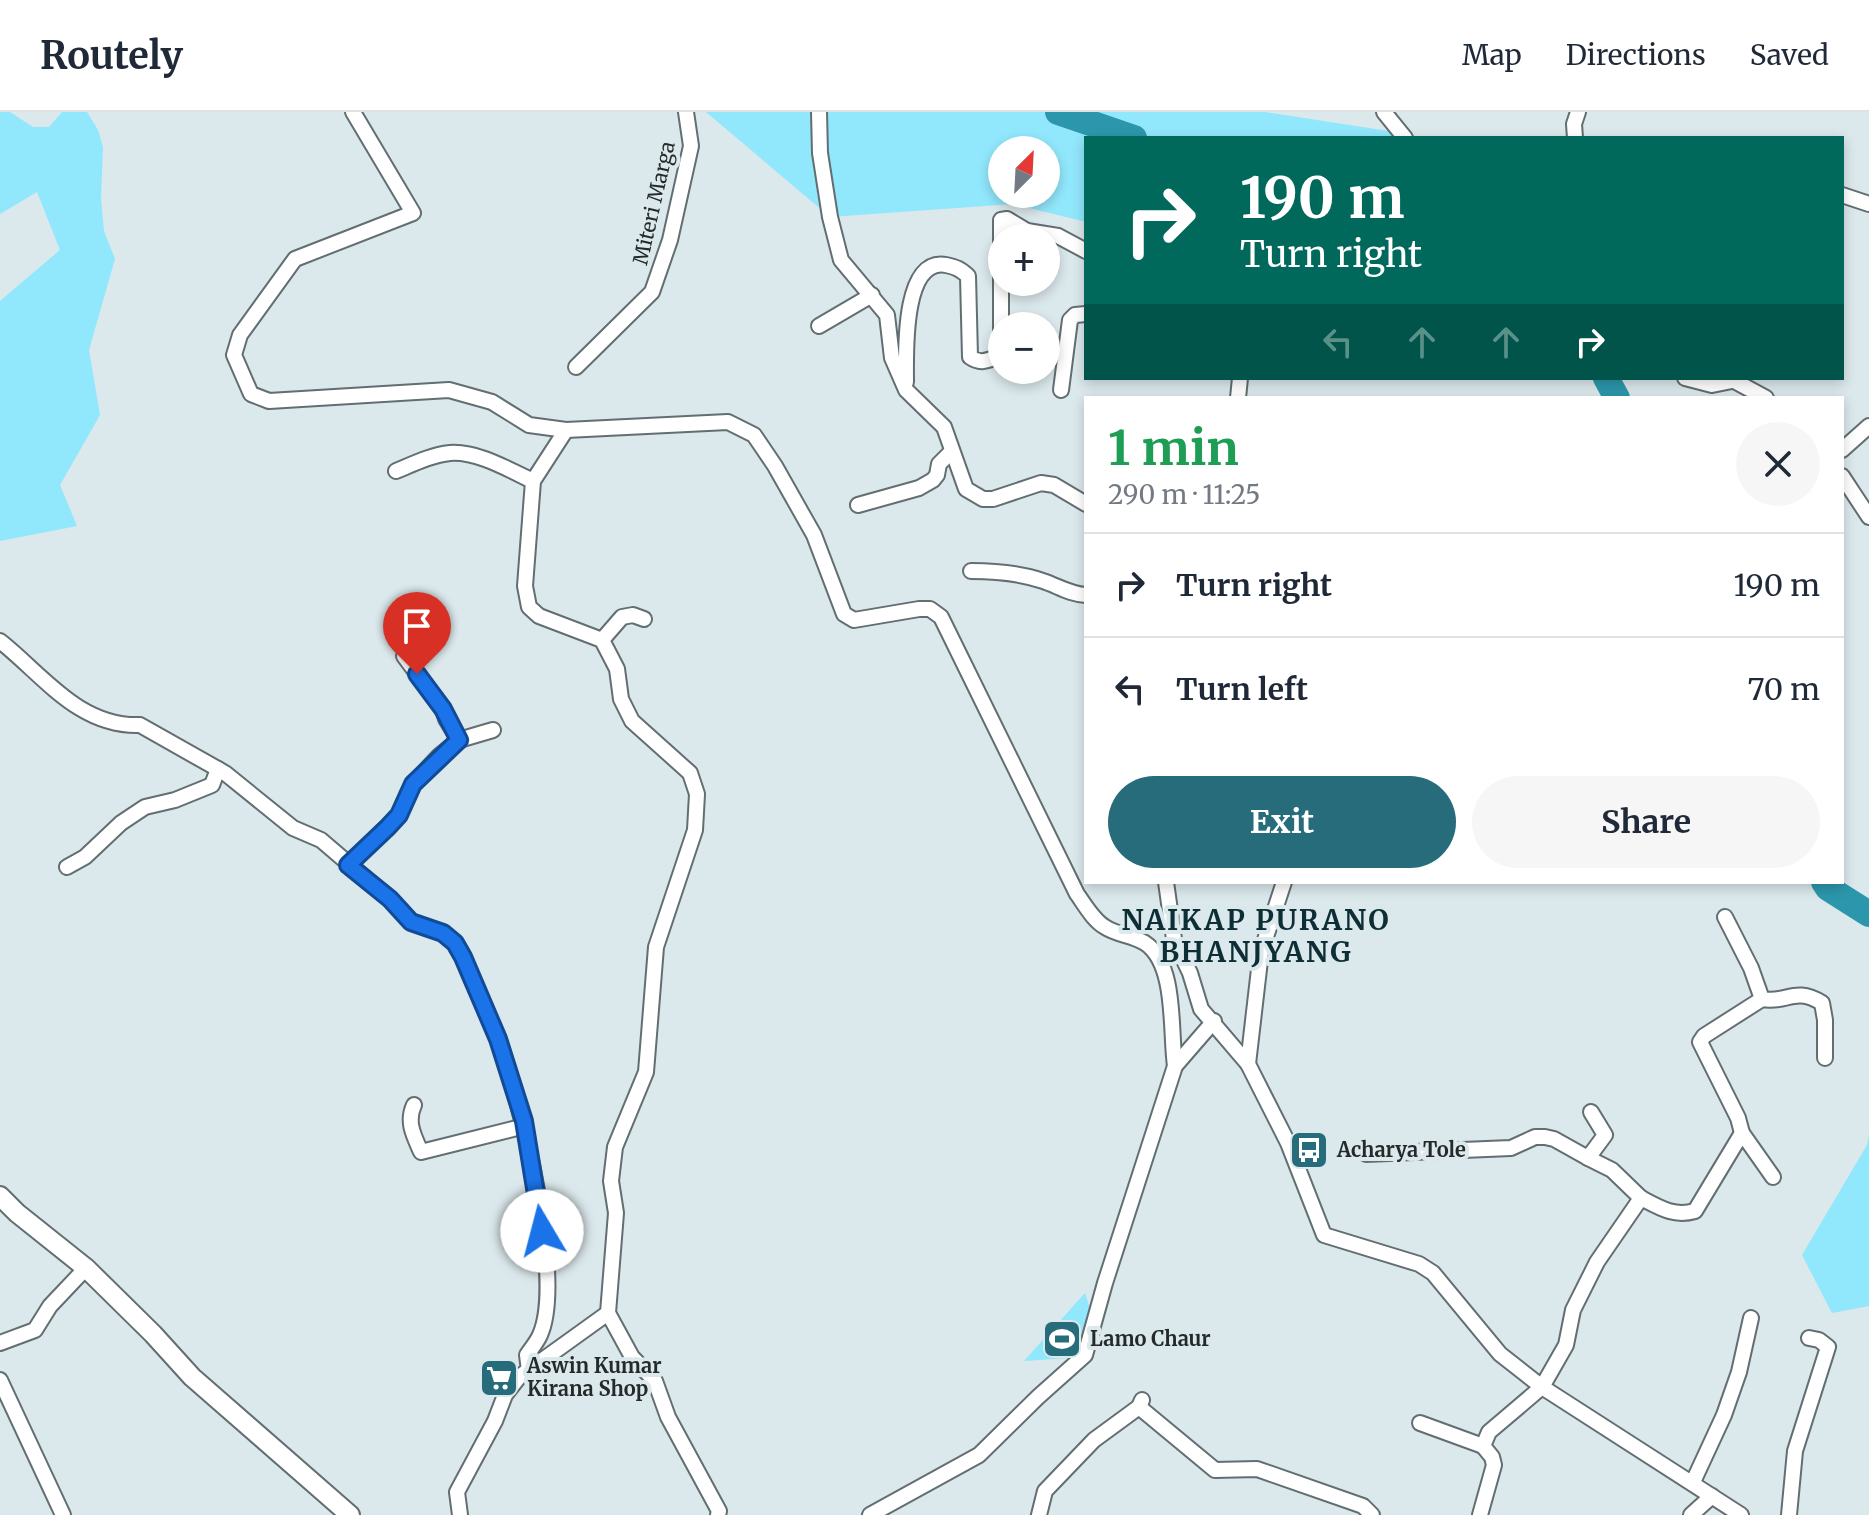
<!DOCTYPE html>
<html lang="en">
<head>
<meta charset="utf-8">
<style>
  body { margin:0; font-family:Merriweather,serif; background:#f6f6f7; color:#1f2937; height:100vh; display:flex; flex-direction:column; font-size:30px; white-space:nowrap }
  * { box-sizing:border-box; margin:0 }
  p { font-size:26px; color:#747a83 }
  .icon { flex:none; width:44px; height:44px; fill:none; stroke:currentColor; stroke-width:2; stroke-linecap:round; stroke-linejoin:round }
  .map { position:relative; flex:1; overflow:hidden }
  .panel { position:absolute; left:1084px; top:284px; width:760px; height:488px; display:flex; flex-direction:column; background:#fff; border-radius:0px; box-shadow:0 4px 12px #0003 }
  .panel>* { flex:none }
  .hud { position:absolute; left:1084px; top:24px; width:760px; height:244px; border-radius:0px; box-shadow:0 4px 12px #0003; background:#00695c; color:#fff; overflow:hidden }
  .needle { width:52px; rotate:24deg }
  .controls { position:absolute; left:988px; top:24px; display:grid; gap:16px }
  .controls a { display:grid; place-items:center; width:72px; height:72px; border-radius:50%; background:#fff; box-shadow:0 4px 12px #0003; font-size:40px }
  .pin { position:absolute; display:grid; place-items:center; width:68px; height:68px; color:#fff; margin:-82px -34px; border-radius:50% 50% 50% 0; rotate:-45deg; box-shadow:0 0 8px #0007 }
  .pin .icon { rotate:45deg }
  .me { position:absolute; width:88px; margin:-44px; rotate:352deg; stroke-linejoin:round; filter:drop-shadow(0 0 6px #0008) }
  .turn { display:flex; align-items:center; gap:28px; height:168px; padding:0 24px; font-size:36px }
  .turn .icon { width:104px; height:104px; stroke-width:2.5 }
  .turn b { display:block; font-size:56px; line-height:68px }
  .lanes { display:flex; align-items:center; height:76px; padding:0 24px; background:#0003; justify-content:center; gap:40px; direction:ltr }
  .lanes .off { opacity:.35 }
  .round { display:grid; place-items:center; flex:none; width:84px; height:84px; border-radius:42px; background:#f6f6f7 }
  .head { display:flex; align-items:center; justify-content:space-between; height:136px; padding:0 24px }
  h1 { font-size:48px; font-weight:700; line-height:60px; color:#1e9e55 }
  .action { display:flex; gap:16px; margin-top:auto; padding:16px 24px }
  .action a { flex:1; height:92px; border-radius:48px; background:#266c7b; color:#fff; font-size:32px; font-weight:700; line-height:92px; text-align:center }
  .action a+a { background:#f6f6f7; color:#1f2937 }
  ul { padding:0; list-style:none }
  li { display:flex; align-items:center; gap:24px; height:104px; padding:0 24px; border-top:2px solid #e0e1e3 }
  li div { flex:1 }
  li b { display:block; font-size:30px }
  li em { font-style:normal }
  header { display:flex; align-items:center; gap:48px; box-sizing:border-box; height:112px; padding:0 40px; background:#fff; border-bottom:2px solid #e0e1e3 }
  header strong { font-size:38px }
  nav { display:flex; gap:44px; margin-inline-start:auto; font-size:28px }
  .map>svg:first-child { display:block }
  .green { fill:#91e7fc; fill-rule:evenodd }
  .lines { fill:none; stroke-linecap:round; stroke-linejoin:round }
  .river { stroke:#2c97ac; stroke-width:26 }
  .minor-casing { stroke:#626e71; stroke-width:18 }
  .tertiary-casing { stroke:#626e71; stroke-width:22 }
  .minor { stroke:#fff; stroke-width:14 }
  .tertiary { stroke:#fff; stroke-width:18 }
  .route-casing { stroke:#114b97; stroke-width:20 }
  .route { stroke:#1a73e8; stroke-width:14 }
  .labels { text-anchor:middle; stroke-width:8; stroke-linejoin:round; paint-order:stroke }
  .street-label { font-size:20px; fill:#24292a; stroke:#dbe8ec }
  .poi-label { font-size:20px; font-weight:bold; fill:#24292a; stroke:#dbe8ec; text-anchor:start }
  .district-label { font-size:28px; font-weight:bold; letter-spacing:2px; fill:#0d2e35; stroke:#dbe8ec }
</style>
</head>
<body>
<header>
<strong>Routely</strong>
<nav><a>Map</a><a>Directions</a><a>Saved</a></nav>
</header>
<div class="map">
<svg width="1869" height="1403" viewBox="0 0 1869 1403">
  <rect width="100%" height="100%" fill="#dbe8ec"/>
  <!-- green -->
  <g class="green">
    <path d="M0 0H10L33 15H49L62 0H87L98 18 103 35 101 87 104 119 115 147 89 238 100 303 60 373 77 414 0 429V189L60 138 37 80 0 102Z"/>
    <path d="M706 0H1265L1401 21 1411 26H1086V110L1013 92 830 105ZM1002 38H1046V82H1002Z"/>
    <path d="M1869 1022V1194L1832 1201 1802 1143 1867 1033Z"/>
    <path d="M1085 1181 1094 1209 1069 1246 1024 1249Z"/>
  </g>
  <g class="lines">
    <!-- river -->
    <g class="river">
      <path d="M1058 0 1134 26"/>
      <path d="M1606 266 1617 286"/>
      <path d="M1824 770 1828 776 1869 802"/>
    </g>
    <defs>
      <g id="minor">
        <path d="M353 0 413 101 295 147 240 223 234 243 251 282 269 289 449 278 492 290 529 313 566 318 728 310 754 323 775 354 814 423 844 502 854 508 919 497H930L941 505 1077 782C1085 793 1093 808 1105 815 1117 823 1132 823 1145 831 1177 852 1170 920 1175 954"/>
        <path d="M819 0 820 41 830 105 841 148 887 203 892 246 906 278 944 315 966 377 983 387H993L1041 371 1054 373 1086 392"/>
        <path d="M1384 0 1405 26"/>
        <path d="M1575 26 1574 12 1578 0"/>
        <path d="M1842 83 1869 92"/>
        <path d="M819 214 872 183"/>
        <path d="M576 255 652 180 670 128 691 34 686 0"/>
        <path d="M1685 266 1712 273 1732 269"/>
        <path d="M1729 266 1766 286"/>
        <path d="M906 270C906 242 902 145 946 153 956 155 960 157 968 164L970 245C980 252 986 249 997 245L1001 237V108L1007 107 1027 119 1058 124 1086 139"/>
        <path d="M1061 278 1070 208 1075 203 1086 202"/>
        <path d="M1238 286 1240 266"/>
        <path d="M1842 338 1869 314"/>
        <path d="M396 359C413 352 431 343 450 341 478 339 509 358 533 369"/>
        <path d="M1842 364 1869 405"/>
        <path d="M858 393 919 376 933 368 937 363 939 352 952 339"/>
        <path d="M971 459C994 459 1020 461 1043 469 1058 474 1069 482 1086 483"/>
        <path d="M602 528 622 505 633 503 644 507"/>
        <path d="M0 529C44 564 79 615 140 613L225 661 293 716 321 728 390 787 411 810 443 821 455 831 463 845C473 874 488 900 499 929 520 988 565 1167 540 1223 537 1230 531 1237 527 1243L529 1259"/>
        <path d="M404 544 443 597 446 607 459 628"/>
        <path d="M348 753 399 703 413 672 439 644 459 628 493 618"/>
        <path d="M67 755 85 745 121 711 145 695 175 688 212 673 218 657"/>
        <path d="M1166 770 1174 827 1190 861 1201 897 1248 952 1288 1031 1324 1123 1419 1152 1433 1161 1500 1242 1542 1275 1741 1403"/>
        <path d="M1725 805 1751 856 1762 887 1704 924 1700 930 1738 1006 1742 1021"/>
        <path d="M1762 887C1787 892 1794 874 1822 891L1825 908V946"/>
        <path d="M1248 952 1261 840 1284 770"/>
        <path d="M414 993C406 1010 414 1024 421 1040L525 1014"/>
        <path d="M1591 1000 1605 1023 1588 1046 1612 1058 1641 1086"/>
        <path d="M1366 1042 1511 1036 1535 1025H1545L1554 1027 1588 1046"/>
        <path d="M608 1201 632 1245 655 1269 668 1305 719 1399 718 1403"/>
        <path d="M0 1231 35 1218 50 1194 86 1156"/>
        <path d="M0 1268 63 1403"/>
        <path d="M1139 1295 1215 1358 1257 1357 1363 1394 1372 1403"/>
        <path d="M1420 1311 1483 1334"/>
        <path d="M1693 1370 1724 1303 1739 1260 1751 1206"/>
        <path d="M460 1403 457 1380 495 1309 505 1283 519 1265 608 1201 616 1101 611 1069 615 1035 646 960 656 835 695 718 697 682 690 661 632 609 621 587 617 557 602 528 539 504 529 495 525 474 533 369 566 318"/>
        <path d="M870 1403 979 1343 1038 1285 1085 1243 1105 1171 1175 954 1214 909"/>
        <path d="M1039 1403 1045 1379 1094 1328 1139 1295 1142 1288"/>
        <path d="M1480 1403 1494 1353 1492 1345 1483 1334 1489 1320 1542 1275 1566 1233 1573 1198 1597 1150 1641 1086C1660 1096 1674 1105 1695 1099L1742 1021 1773 1065"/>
        <path d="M1691 1403 1712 1384"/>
        <path d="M1789 1403 1795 1339 1828 1235 1819 1228 1809 1226"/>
      </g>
      <path id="tertiary" d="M0 1084 17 1101 86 1156 153 1222 192 1265 350 1403"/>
    </defs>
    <!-- minor casing -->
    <use href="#minor" class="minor-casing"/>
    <!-- tertiary casing -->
    <use href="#tertiary" class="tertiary-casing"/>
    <!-- minor -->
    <use href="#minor" class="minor"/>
    <!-- tertiary -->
    <use href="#tertiary" class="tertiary"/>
  </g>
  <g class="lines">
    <defs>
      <path id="route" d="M417 562 443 597 459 628 413 672 399 703 388 715 348 753 390 787 411 810 443 821 455 831 463 845 498 927 524 1009 542 1119"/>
    </defs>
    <!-- route casing -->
    <use href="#route" class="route-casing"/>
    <!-- route -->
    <use href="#route" class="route"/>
  </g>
  <!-- icons -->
  <defs>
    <symbol id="bus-square" viewBox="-11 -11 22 22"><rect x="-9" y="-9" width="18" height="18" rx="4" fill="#266c7b" stroke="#dbe8ec"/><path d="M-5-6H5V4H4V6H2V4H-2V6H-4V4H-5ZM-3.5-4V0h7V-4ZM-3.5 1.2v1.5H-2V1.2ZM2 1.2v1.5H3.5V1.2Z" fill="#fff"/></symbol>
    <symbol id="stadium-square" viewBox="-11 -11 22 22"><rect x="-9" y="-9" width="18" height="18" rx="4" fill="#266c7b" stroke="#dbe8ec"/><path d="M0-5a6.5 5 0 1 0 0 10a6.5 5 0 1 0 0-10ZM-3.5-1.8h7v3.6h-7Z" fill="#fff"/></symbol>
    <symbol id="supermarket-square" viewBox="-11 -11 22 22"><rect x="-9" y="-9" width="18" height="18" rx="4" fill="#266c7b" stroke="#dbe8ec"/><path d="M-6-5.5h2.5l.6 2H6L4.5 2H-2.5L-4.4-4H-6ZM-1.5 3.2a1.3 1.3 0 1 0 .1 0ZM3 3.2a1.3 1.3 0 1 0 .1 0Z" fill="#fff"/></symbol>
  </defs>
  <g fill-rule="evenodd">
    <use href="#bus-square" x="1287" y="1016" width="44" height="44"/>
    <use href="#stadium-square" x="1040" y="1205" width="44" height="44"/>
    <use href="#supermarket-square" x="477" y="1244" width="44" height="44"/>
  </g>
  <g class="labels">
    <!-- street labels -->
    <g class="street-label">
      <text transform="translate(654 91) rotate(-77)" y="7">Miteri Marga</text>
    </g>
    <!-- poi labels -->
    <g class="poi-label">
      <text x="1337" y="1045">Acharya Tole</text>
      <text x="1090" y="1234">Lamo Chaur</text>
      <text x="527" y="1261">Aswin Kumar<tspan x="527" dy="23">Kirana Shop</tspan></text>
    </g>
    <!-- district labels -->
    <g class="district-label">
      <text x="1256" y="818">NAIKAP PURANO<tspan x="1256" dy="32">BHANJYANG</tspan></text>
    </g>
  </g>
</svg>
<div class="controls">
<a><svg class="needle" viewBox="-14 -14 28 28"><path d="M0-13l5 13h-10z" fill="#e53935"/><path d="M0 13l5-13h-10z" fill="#747a83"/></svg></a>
<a>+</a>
<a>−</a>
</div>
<div class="pin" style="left:417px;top:562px;background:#d93025"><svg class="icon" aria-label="arrive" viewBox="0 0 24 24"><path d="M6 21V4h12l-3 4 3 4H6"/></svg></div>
<svg class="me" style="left:542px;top:1119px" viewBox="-20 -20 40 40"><circle r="19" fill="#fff"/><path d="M0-13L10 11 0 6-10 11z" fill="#1a73e8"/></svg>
<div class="hud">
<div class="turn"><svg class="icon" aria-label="right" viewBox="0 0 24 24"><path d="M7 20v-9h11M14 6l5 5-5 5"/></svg><div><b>190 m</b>Turn right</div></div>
<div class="lanes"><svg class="icon off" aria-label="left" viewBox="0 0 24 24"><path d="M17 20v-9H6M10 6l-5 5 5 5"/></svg><svg class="icon off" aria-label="ahead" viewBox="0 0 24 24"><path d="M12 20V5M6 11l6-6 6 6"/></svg><svg class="icon off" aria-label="ahead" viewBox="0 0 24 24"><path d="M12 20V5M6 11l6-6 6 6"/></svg><svg class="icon" aria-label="right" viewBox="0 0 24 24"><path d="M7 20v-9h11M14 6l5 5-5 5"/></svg></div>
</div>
<section class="panel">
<div class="head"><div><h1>1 min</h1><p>290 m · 11:25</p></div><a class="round"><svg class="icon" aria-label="close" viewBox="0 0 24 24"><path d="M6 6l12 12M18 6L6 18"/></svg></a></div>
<ul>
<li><svg class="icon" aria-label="right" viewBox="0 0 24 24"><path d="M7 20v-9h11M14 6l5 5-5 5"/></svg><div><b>Turn right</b></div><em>190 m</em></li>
<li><svg class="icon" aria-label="left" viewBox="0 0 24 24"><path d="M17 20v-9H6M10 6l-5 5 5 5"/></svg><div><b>Turn left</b></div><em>70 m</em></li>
</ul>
<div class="action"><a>Exit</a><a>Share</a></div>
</section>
</div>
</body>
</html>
